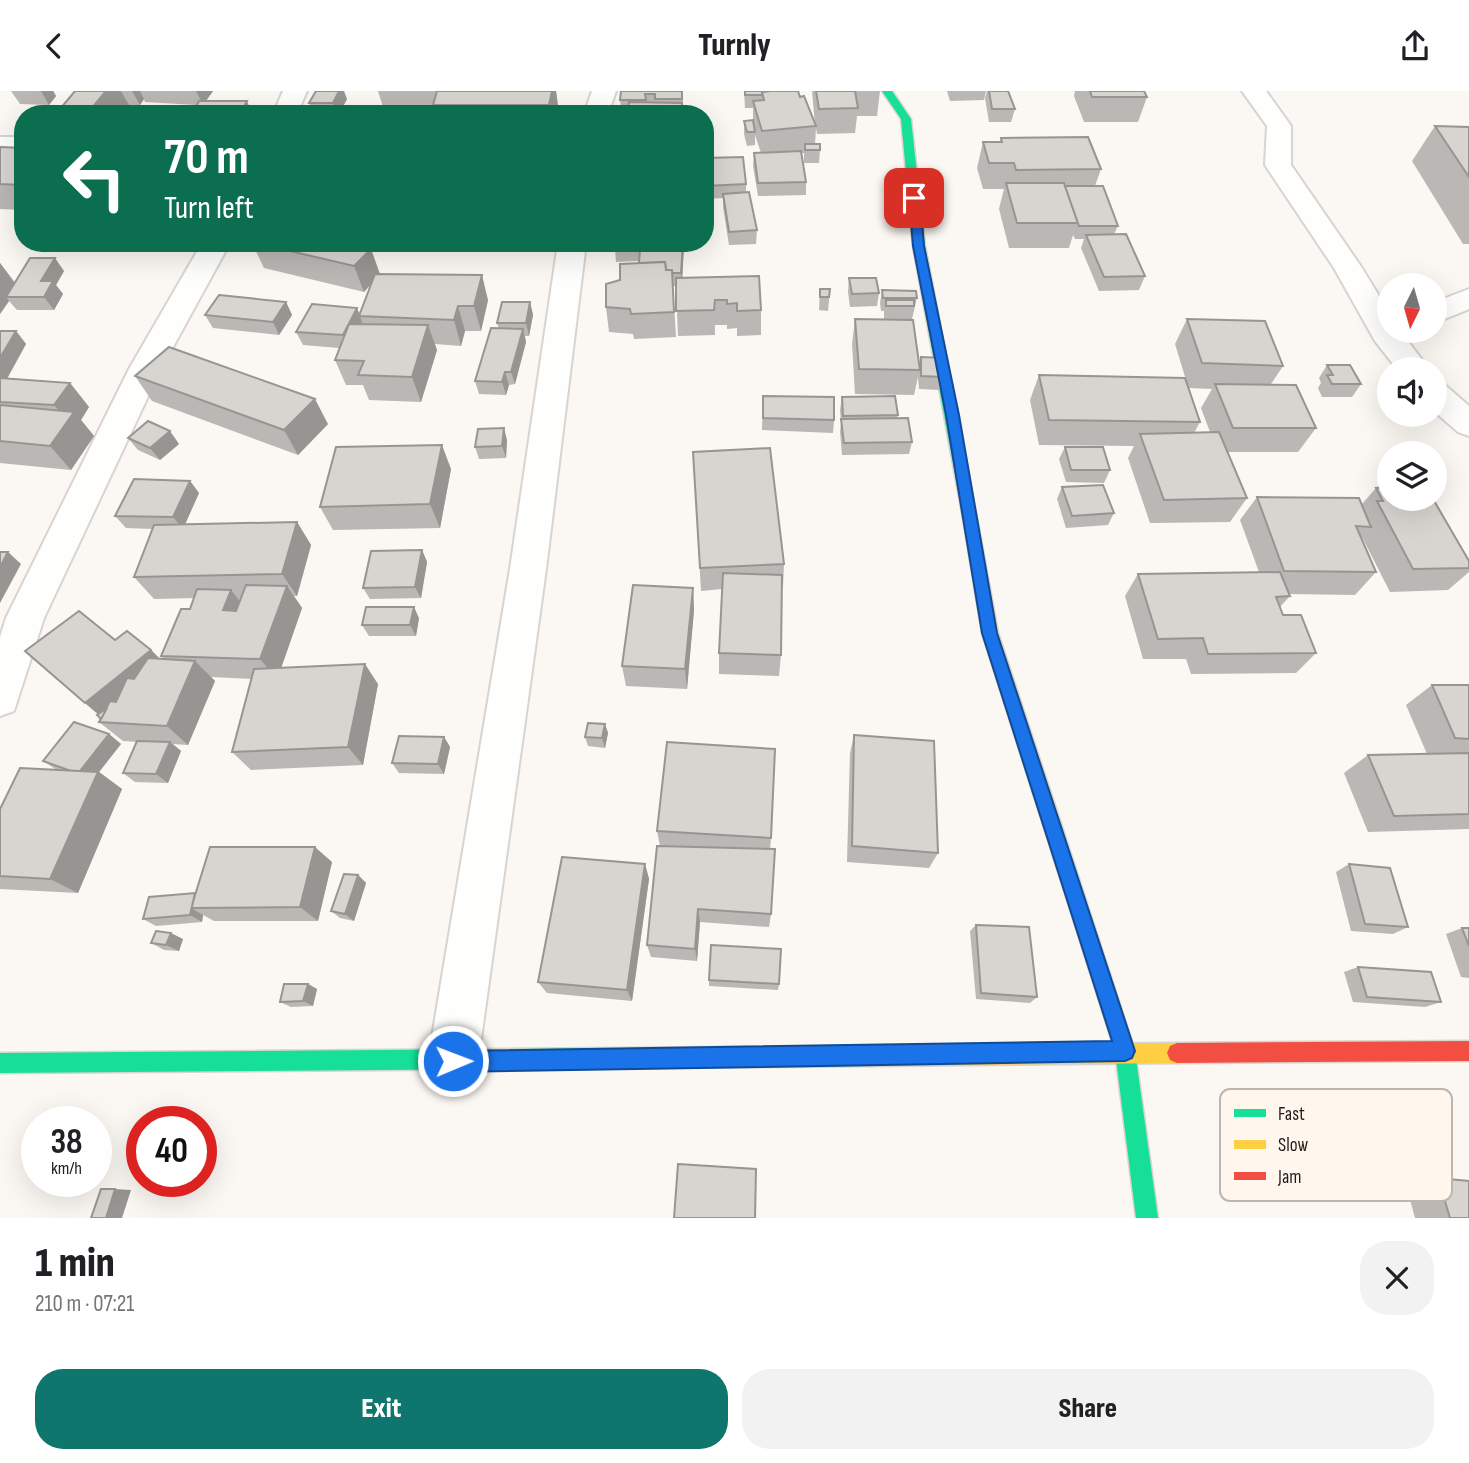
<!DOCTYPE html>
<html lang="en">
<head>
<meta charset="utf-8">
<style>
  body { margin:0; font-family:"Sofia Sans Condensed",sans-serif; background:#f2f2f2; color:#202124; height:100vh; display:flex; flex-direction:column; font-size:26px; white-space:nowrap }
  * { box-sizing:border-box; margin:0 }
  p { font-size:23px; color:#757577 }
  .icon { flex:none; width:38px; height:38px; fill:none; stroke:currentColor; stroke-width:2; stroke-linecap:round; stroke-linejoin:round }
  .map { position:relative; height:1127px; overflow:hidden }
  .panel { display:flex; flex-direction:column; background:#fff; flex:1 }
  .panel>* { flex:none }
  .guide { position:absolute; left:14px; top:14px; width:700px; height:147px; border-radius:28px; box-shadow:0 7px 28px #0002; background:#0b6e4f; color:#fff; overflow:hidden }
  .needle { width:46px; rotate:185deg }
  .controls { position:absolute; left:1377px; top:182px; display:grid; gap:14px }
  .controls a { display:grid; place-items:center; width:70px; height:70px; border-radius:50%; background:#fff; box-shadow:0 7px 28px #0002; font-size:35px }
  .speed { position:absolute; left:21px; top:1015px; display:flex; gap:14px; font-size:35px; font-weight:700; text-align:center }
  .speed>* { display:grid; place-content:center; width:91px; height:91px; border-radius:50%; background:#fff; box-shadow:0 7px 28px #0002; line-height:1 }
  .speed small { font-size:18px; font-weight:400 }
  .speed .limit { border:10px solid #d22; background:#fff; color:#111 }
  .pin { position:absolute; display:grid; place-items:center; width:60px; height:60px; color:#fff; margin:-30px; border-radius:14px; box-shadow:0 4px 10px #0006 }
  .me { position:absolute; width:77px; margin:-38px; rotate:89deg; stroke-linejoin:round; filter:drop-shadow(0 0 5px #0008) }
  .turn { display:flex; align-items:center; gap:24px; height:147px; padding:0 35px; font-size:32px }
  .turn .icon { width:91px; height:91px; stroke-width:2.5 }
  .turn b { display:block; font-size:49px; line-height:60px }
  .round { display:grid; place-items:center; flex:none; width:74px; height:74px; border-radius:28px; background:#f2f2f2 }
  .summary { display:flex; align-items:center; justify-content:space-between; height:119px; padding:0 35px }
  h1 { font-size:42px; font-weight:800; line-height:52px }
  .primary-button { display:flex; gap:14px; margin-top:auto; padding:14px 35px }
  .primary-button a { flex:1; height:80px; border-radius:28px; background:#0f766e; color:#fff; font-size:28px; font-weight:800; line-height:80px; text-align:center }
  .primary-button a+a { background:#f2f2f2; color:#202124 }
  header { display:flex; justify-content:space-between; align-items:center; height:91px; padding:0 35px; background:#fff; font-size:32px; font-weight:800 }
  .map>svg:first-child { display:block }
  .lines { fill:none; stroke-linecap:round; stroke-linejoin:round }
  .street-casing { stroke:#d8d4d0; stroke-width:4 }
  .fast-casing { stroke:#d8d4d0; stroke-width:3 }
  .slow-casing { stroke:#d8d4d0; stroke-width:3 }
  .jam-casing { stroke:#d8d4d0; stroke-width:3 }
  .street { fill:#fefefd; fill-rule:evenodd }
  .fast { fill:#16e098; fill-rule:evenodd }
  .slow { fill:#ffcf43; fill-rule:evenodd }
  .jam { fill:#f24e42; fill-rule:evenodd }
  .wall { fill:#bab7b4; fill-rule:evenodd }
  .shaded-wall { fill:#979592 }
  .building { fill:#d8d5d1; stroke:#979592; stroke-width:2 }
  .route { fill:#1a73e8; stroke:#114b97; stroke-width:2 }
  .key { fill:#fff7ee; stroke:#bcb6ae; stroke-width:2 }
  .key-label { font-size:19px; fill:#201d19 }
</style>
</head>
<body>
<header><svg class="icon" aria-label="back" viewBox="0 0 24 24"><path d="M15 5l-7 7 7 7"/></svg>Turnly<svg class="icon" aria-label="share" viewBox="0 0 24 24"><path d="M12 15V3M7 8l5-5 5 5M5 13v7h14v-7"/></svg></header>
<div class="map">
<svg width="1469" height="1127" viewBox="0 0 1469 1127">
  <rect width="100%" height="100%" fill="#fbf7f2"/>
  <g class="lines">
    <defs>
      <g id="street">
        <path d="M283 0H307L297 23H273Z"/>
        <path d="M592 0H616L608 23H584Z"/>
        <path d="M1242 0H1266L1291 35V74L1362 177 1390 223V240H1400L1429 278H1397L1375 250 1334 177 1265 74 1267 35Z"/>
        <rect x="0" y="46" width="23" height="16"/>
        <path d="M202 152H230L161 278 44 527 14 620 0 625V546L6 527 129 278Z"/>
        <path d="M558 152H586L546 478 478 970 470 987 453 995 436 987 428 970 510 478Z"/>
        <path d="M1469 198V218L1435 232V211Z"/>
        <path d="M1435 292 1446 295 1469 315V345L1458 341 1435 321Z"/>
      </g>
      <g id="fast">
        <path d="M882 0H892L911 28 925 155 978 433 971 439 964 433 913 155 901 28Z"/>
        <path d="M1052 725 1058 727 1061 733 1135 960 1158 1127H1136L1115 960 1043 733 1046 727Z"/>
        <path d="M871 955 878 958 881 965 878 972 871 975 0 982V962Z"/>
      </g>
      <g id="slow">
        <path d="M971 427 978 433 998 542 1061 733 1058 739 1052 741 1046 739 1043 733 982 542 964 433Z"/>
        <path d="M1177 952 1184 955 1187 962 1184 969 1177 972 871 975 864 972 861 965 864 958 871 955Z"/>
      </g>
      <path id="jam" d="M1469 950V970L1177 972 1170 969 1167 962 1170 955 1177 952Z"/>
    </defs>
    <!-- street casing -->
    <use href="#street" class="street-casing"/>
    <!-- fast casing -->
    <use href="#fast" class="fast-casing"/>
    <!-- slow casing -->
    <use href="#slow" class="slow-casing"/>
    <!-- jam casing -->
    <use href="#jam" class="jam-casing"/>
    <!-- street -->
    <use href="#street" class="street"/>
    <!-- fast -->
    <use href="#fast" class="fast"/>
    <!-- slow -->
    <use href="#slow" class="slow"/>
    <!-- jam -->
    <use href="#jam" class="jam"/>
  </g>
  <!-- wall -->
  <g class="wall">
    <path d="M11 0H53L56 5 49 14 20 13Z"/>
    <path d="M75 0H213L206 10 197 14 145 11 144 8 140 14H129L122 23H63L60 18Z"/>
    <path d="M378 0H556L558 15 557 23H435L434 19H384Z"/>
    <path d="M621 0H683V23L622 22 620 9Z"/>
    <path d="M744 0H766L800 6 815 34 812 0H880L877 25H857L855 42 817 43 816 37 815 53 820 59 819 72H804V62H801L806 91V104L758 105 753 75 754 62H761L755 44V54L747 55 744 43V30L753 29V17H745Z"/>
    <path d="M947 0H986L984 9 950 10Z"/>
    <path d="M987 0H1008L1015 18 1011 31H989L985 7Z"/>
    <path d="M1075 0H1144L1147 6 1138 31H1084L1074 5Z"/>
    <path d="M347 8 339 23H314L309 12Z"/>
    <path d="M1435 35 1469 36V153H1463L1412 70Z"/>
    <path d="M1001 47 1101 78 1095 95 1118 135 1114 143 1145 185 1139 199 1099 200 1081 157 1084 148H1075L1073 144 1069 157H1009L999 118 1004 98H983L977 77 983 51H1000Z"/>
    <path d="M0 56 23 57V119L0 118Z"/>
    <path d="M705 67 746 93V102L757 139 756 153 729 154 723 116V107L705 108Z"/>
    <path d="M252 152H347L380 183 488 209 481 240H465L461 255 435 253 437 259 421 311 369 309 363 294H346L335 269 339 257 303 254 296 241 357 217 360 224 371 193 364 201 264 177Z"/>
    <path d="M400 152H481L480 157 401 155Z"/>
    <path d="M490 152H536V154L490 153Z"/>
    <path d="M651 152V157L684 152 682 187 761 219V244L737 245V237L727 238V234H715V244L678 245 676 195H673L676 246 634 248 633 243 609 241 606 216 620 189 639 172V170L616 171 615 158Z"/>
    <path d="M0 172 15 192 64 180 56 194 63 203 54 219H17L9 210 0 223Z"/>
    <path d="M849 187 879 202 877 215 850 216 848 201Z"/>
    <path d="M820 198H830L828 220 819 219Z"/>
    <path d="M882 199 917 207 912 228H884V220H881L880 212Z"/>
    <path d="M286 211 292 224 279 244 213 237 205 224Z"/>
    <path d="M530 211 533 224 529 245H525L526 251 515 293 509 294 506 304 479 303 475 290 499 238 497 232Z"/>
    <path d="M855 228 919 274 921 266 943 286 940 299 919 298 918 286 914 304 855 303 852 253Z"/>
    <path d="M1187 228 1283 275 1271 293 1316 337 1298 361H1227L1247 407 1230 431 1150 432 1128 367 1134 355 1039 354 1030 309 1039 284 1186 289 1175 253ZM1189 297 1212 298 1201 317 1210 341 1194 342 1200 331Z"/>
    <path d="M0 240H16L26 253 7 288 70 292 89 316 81 329 94 345 71 379 0 372Z"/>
    <path d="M1327 274 1361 293 1352 306H1322L1318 297 1321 292 1319 287Z"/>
    <path d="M135 285 328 333 298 364 152 310Z"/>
    <path d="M763 305 834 329 833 342 762 339Z"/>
    <path d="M842 306 898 324 897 327 912 351 909 363 842 364 840 341 841 332 840 319Z"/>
    <path d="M128 347 179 353 160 369 138 359Z"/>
    <path d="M507 349 506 367 479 368 475 356Z"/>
    <path d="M1065 356 1110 379 1104 392 1066 391 1059 368Z"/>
    <path d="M693 361 784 473 783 495H782L781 564 779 585 719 583V562L722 498 701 500Z"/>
    <path d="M451 378 440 437 333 439 320 416Z"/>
    <path d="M190 390 199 402 185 433 297 431 311 454 297 505H294L302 517 281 577 378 593 363 674 251 679 232 661 252 588 211 586 215 590 188 654 173 653 181 660 168 692 135 691 123 682 137 651 123 650 99 631 101 628 98 623 85 612 115 549 151 559 160 568H164L161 565 190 518 194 507 154 508 134 486 153 438 126 437 115 425Z"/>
    <path d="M1062 396 1114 422 1108 434 1066 437 1057 408Z"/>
    <path d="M1376 397 1469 470V481L1448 499 1390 501 1362 446 1361 447 1376 481 1355 504 1289 503 1290 505 1280 516 1283 524 1316 562 1296 582 1191 583 1186 568H1143L1125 505 1138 483 1259 481 1240 429 1257 406 1362 413Z"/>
    <path d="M422 459 427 471 421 507 370 508 363 497Z"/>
    <path d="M693 497 694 519 687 598 626 595 622 575Z"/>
    <path d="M419 527 416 545H369L362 534Z"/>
    <path d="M1432 594H1469V738L1368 741 1344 682 1368 664 1427 663 1406 614Z"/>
    <path d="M605 633 608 642 605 657 588 655 585 646Z"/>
    <path d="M109 643 121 653 99 681 122 698 78 802 0 798V718L57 679 43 670Z"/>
    <path d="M854 644 938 762 929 777 847 771 850 662Z"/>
    <path d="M444 646 450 656 444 683 399 682 392 672Z"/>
    <path d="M657 740 771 747 770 758 771 823 769 836 700 831 697 870 651 866 647 854 660 755Z"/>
    <path d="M332 771 318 830H214L203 824 202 831 156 835 143 828 196 802Z"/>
    <path d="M645 773 649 788 632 910 547 902 538 891Z"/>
    <path d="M1349 773 1408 836 1393 843 1351 840 1336 781Z"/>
    <path d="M358 784 366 792 354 830 340 827 331 820Z"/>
    <path d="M976 834 1037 906 1030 912 976 908 970 840Z"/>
    <path d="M1462 837H1469V887L1461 886 1446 843Z"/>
    <path d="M183 848 179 860 164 859 151 852Z"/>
    <path d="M1358 876 1441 911 1425 916 1353 911 1344 881Z"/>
    <path d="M709 889 779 893 778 899 709 895Z"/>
    <path d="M308 893 317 898 313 915 291 916 280 911Z"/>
    <path d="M1438 1087 1469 1127H1415L1405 1090Z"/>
  </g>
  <!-- shaded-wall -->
  <g class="shaded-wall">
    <path d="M41 0H53L56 5 49 14Z"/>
    <path d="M106 0H121L129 14 122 23H94L91 18Z"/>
    <path d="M132 0H140L144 8 140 14Z"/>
    <path d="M196 0H213L203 14Z"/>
    <path d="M339 0H344L347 8 339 23H336L333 12Z"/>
    <path d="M552 0H556L558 15 557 23H551L549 14Z"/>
    <path d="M247 10 252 23H240Z"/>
    <path d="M683 152H684L682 195 681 182Z"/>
    <path d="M371 158 380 183 364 201 354 175Z"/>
    <path d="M55 167 64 180 56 194 63 203 54 219 44 206 41 190Z"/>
    <path d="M0 172 18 196 6 206 9 210 0 223Z"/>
    <path d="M482 184 488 209 481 240 474 215Z"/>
    <path d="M286 211 292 224 279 244 273 231Z"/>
    <path d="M530 211 533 224 529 245 526 232Z"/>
    <path d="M458 215 465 240 461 255 454 229Z"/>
    <path d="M357 217 362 231 348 258 343 244Z"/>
    <path d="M428 234 437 259 421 311 412 286Z"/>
    <path d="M523 238 526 251 515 293 511 281Z"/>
    <path d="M16 240 26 253 0 300V267Z"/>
    <path d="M505 281 509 294 506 304 502 291Z"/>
    <path d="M70 292 89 316 81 329 94 345 71 379 50 355 68 330 54 314Z"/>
    <path d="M315 308 328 333 298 364 284 339Z"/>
    <path d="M504 337 507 349 506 367 502 355Z"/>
    <path d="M170 340 179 353 160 369 150 357Z"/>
    <path d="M442 354 451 378 440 437 430 413Z"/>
    <path d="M190 390 199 402 183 438 173 426Z"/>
    <path d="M297 431 311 454 297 505 282 483Z"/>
    <path d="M422 459 427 471 421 507 415 496Z"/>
    <path d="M8 461 21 473 0 512V476Z"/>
    <path d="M287 495 302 517 277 589 260 568Z"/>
    <path d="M693 497 694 519 687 598 685 578Z"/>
    <path d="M231 499 248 521 223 519Z"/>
    <path d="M414 516 419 527 416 545 410 534Z"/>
    <path d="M151 559 172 580 107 631 85 612Z"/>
    <path d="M195 570 215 590 188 654 167 635Z"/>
    <path d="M365 573 378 593 363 674 348 656Z"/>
    <path d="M605 633 608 642 605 657 602 647Z"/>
    <path d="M109 643 121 653 99 681 122 698 78 802 50 788 78 682Z"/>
    <path d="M444 646 450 656 444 683 438 673Z"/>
    <path d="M170 651 181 660 168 692 156 683Z"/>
    <path d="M315 756 332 771 318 830 300 816Z"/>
    <path d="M645 773 649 788 632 910 627 899Z"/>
    <path d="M358 784 366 792 354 830 345 823Z"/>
    <path d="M191 817 203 824 202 831 190 824Z"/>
    <path d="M698 818 700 831 697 870 695 858Z"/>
    <path d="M171 842 183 848 179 860 166 854Z"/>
    <path d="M308 893 317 898 313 915 303 910Z"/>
    <path d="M115 1098 131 1099 122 1127H106Z"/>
  </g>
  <!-- building -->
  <g class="building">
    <path d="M75 0H106L91 18H60Z"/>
    <path d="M316 0H339L333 12H309Z"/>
    <path d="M437 0H552L549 14H433Z"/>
    <path d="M621 0H682V8H655V3H645L646 9H620Z"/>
    <path d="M745 0H766L762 1V4H745Z"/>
    <path d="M771 0H798L800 6 804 5 816 35 762 40 753 10 764 9 762 1Z"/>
    <path d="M816 0H855L858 17 819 18Z"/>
    <path d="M989 0H1008L1015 18H992Z"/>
    <path d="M1090 0H1144L1147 6H1092Z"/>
    <path d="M199 10H247L240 23H192Z"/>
    <path d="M629 11 682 12V23H618L627 22Z"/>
    <path d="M753 29 755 41H747L744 30Z"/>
    <path d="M1435 35 1469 36V86Z"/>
    <path d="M1088 46 1101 78 1016 79 1014 72H989L983 51H1002L1001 47Z"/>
    <rect x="805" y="53" width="15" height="6"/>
    <path d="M0 56 23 57V94L0 93Z"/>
    <path d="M801 60 806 91 758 92 754 62Z"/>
    <path d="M743 66 746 93 705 95V67Z"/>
    <path d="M1006 92H1064L1078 132H1017Z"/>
    <path d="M1065 95H1103L1118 135H1079Z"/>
    <path d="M749 101 757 139 729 141 723 103Z"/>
    <path d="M1126 143 1145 185 1104 186 1086 144Z"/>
    <path d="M256 152H347L371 158 354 175Z"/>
    <path d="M614 152H651V156L615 158Z"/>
    <path d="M652 152H683L681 182H672V179H666L665 171 639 172 640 158 652 157Z"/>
    <path d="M30 167H55L41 190H53L44 206H6Z"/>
    <path d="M665 171 666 179H672L674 221 631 223 630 218 606 216V193L620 189V173Z"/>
    <path d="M375 183 482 184 474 215H458L454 229 359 225Z"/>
    <path d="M759 185 761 219 737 220V212L727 213V209H715L714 219 676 220V187Z"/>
    <path d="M849 187H876L879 202 852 203Z"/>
    <path d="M820 198H830L829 206H820Z"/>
    <path d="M882 199 916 200 917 207H883Z"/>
    <path d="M219 204 286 211 273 231 205 224Z"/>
    <rect x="886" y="209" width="28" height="6"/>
    <path d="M502 211H530L526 232H497Z"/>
    <path d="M312 213 357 217 343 244 296 241Z"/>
    <path d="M855 228 913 229 920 279 859 278Z"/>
    <path d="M1187 228 1265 230 1283 275 1202 272Z"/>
    <path d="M349 233 428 234 412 286 358 284 364 270 335 269Z"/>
    <path d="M491 237 523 238 511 281H505L502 291 475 290Z"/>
    <path d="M0 240H16L0 267Z"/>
    <path d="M169 256 315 308 284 339 135 285Z"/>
    <path d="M921 266 942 267 943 286 921 285Z"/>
    <path d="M1327 274H1350L1361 293H1332L1327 284H1333Z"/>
    <path d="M1039 284 1185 287 1200 331 1049 329Z"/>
    <path d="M0 287 70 292 54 314 0 311Z"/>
    <path d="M1215 293 1296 294 1316 337H1233Z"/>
    <path d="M763 305 834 306V329L763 327Z"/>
    <path d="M895 305 898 324 843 325 842 306Z"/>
    <path d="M0 314 74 321 50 355 0 350Z"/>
    <path d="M908 327 912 351 844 352 841 328Z"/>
    <path d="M148 330 170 340 150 357 128 347Z"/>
    <path d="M504 337 502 355 475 356 478 338Z"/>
    <path d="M1219 341 1247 407 1164 409 1140 343Z"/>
    <path d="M442 354 430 413 320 416 336 356Z"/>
    <path d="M1065 356H1103L1110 379H1071Z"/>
    <path d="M770 357 784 473 700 477 693 361Z"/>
    <path d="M134 388 190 390 173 426 115 425Z"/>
    <path d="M1103 394 1114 422 1072 425 1062 396Z"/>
    <path d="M1390 396V408H1433L1469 470V477L1413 478 1377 410H1383L1376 397Z"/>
    <path d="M1257 406 1359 407 1371 436 1356 435 1376 481 1284 480Z"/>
    <path d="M297 431 282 483 134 486 154 434Z"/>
    <path d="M422 459 415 496 363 497 371 460Z"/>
    <path d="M0 461H8L0 476Z"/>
    <path d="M1280 481 1290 505 1276 506 1283 524H1301L1316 562 1208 563 1203 547 1158 548 1138 483Z"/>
    <path d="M723 482 782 484 781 564 719 562Z"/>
    <path d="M246 494 287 495 260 568 161 565 181 518H190L197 498 231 499 223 519 236 520Z"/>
    <path d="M633 494 693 497 685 578 622 575Z"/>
    <path d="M366 516H414L410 534H362Z"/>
    <path d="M79 520 115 549 127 540 151 559 85 612 25 560Z"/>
    <path d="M148 567 195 570 167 635 99 631 110 610 116 611 127 587 134 588Z"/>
    <path d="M365 573 348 656 232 661 254 578Z"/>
    <path d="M1432 594H1469V648L1455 647Z"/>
    <path d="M107 617 101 628 97 624Z"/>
    <path d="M74 631 109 643 80 680H71L43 670Z"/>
    <path d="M588 632 605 633 602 647 585 646Z"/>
    <path d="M854 644 934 650 938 762 852 755Z"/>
    <path d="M399 645 444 646 438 673 392 672Z"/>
    <path d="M137 650 170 651 156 683 123 682Z"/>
    <path d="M667 651 775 658 771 747 657 740Z"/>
    <path d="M1469 662V723L1394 725 1368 664Z"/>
    <path d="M20 677 98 681 50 788 0 785V718Z"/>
    <path d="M657 755 775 758 771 823 698 818 695 858 647 854Z"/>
    <path d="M210 756H315L300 816 191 817Z"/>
    <path d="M562 766 645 773 627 899 538 891Z"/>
    <path d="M1349 773 1390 777 1408 836 1365 833Z"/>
    <path d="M344 783 358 784 345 823 331 820Z"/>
    <path d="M195 802 190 824 143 828 149 806Z"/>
    <path d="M976 834 1029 836 1037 906 981 902Z"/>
    <path d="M1462 837H1469V855Z"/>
    <path d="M156 840 171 842 166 854 151 852Z"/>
    <path d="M711 854 781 858 779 893 709 889Z"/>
    <path d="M1358 876 1431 881 1441 911 1367 906Z"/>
    <path d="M284 893H308L303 910 280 911Z"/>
    <path d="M678 1073 756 1078 755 1127H674Z"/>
    <path d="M1438 1087 1469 1090V1127H1450Z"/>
    <path d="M101 1098H115L106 1127H91Z"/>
  </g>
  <!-- route -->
  <path class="route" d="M914 103 920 107 924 155 959 324 997 542 1135 960 1132 967 1125 970 453 981 445 978 442 970 445 963 453 960 1112 950 982 542 946 324 913 155 909 107Z"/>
  <!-- legend -->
  <rect x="1220" y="998" width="232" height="112" rx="10" class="key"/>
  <rect x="1234" y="1018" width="32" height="8" fill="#16e098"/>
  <rect x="1234" y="1049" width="32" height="9" fill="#ffcf43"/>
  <rect x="1234" y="1081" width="32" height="8" fill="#f24e42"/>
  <g class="key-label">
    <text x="1278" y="1029">Fast</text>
    <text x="1278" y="1060">Slow</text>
    <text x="1278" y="1092">Jam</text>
  </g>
</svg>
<div class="controls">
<a><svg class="needle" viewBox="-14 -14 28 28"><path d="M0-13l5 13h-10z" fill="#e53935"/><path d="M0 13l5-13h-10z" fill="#757577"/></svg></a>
<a><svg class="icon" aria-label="sound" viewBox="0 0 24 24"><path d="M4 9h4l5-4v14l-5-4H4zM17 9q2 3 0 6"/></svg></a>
<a><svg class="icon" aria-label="layers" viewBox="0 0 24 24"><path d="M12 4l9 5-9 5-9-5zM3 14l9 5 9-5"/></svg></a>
</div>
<div class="speed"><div>38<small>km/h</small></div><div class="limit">40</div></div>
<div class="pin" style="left:914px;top:107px;background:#d93025"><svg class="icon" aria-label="arrive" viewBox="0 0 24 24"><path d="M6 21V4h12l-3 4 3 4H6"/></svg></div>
<svg class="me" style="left:453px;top:970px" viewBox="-20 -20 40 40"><circle r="17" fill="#1a73e8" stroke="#fff" stroke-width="3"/><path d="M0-11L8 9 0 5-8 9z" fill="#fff"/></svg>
<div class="guide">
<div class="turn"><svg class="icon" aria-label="left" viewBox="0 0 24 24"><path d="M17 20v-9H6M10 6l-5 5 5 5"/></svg><div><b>70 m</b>Turn left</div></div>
</div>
</div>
<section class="panel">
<div class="summary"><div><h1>1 min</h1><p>210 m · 07:21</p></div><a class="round"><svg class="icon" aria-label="close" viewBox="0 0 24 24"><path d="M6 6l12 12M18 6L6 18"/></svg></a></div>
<div class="primary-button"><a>Exit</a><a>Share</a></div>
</section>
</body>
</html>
